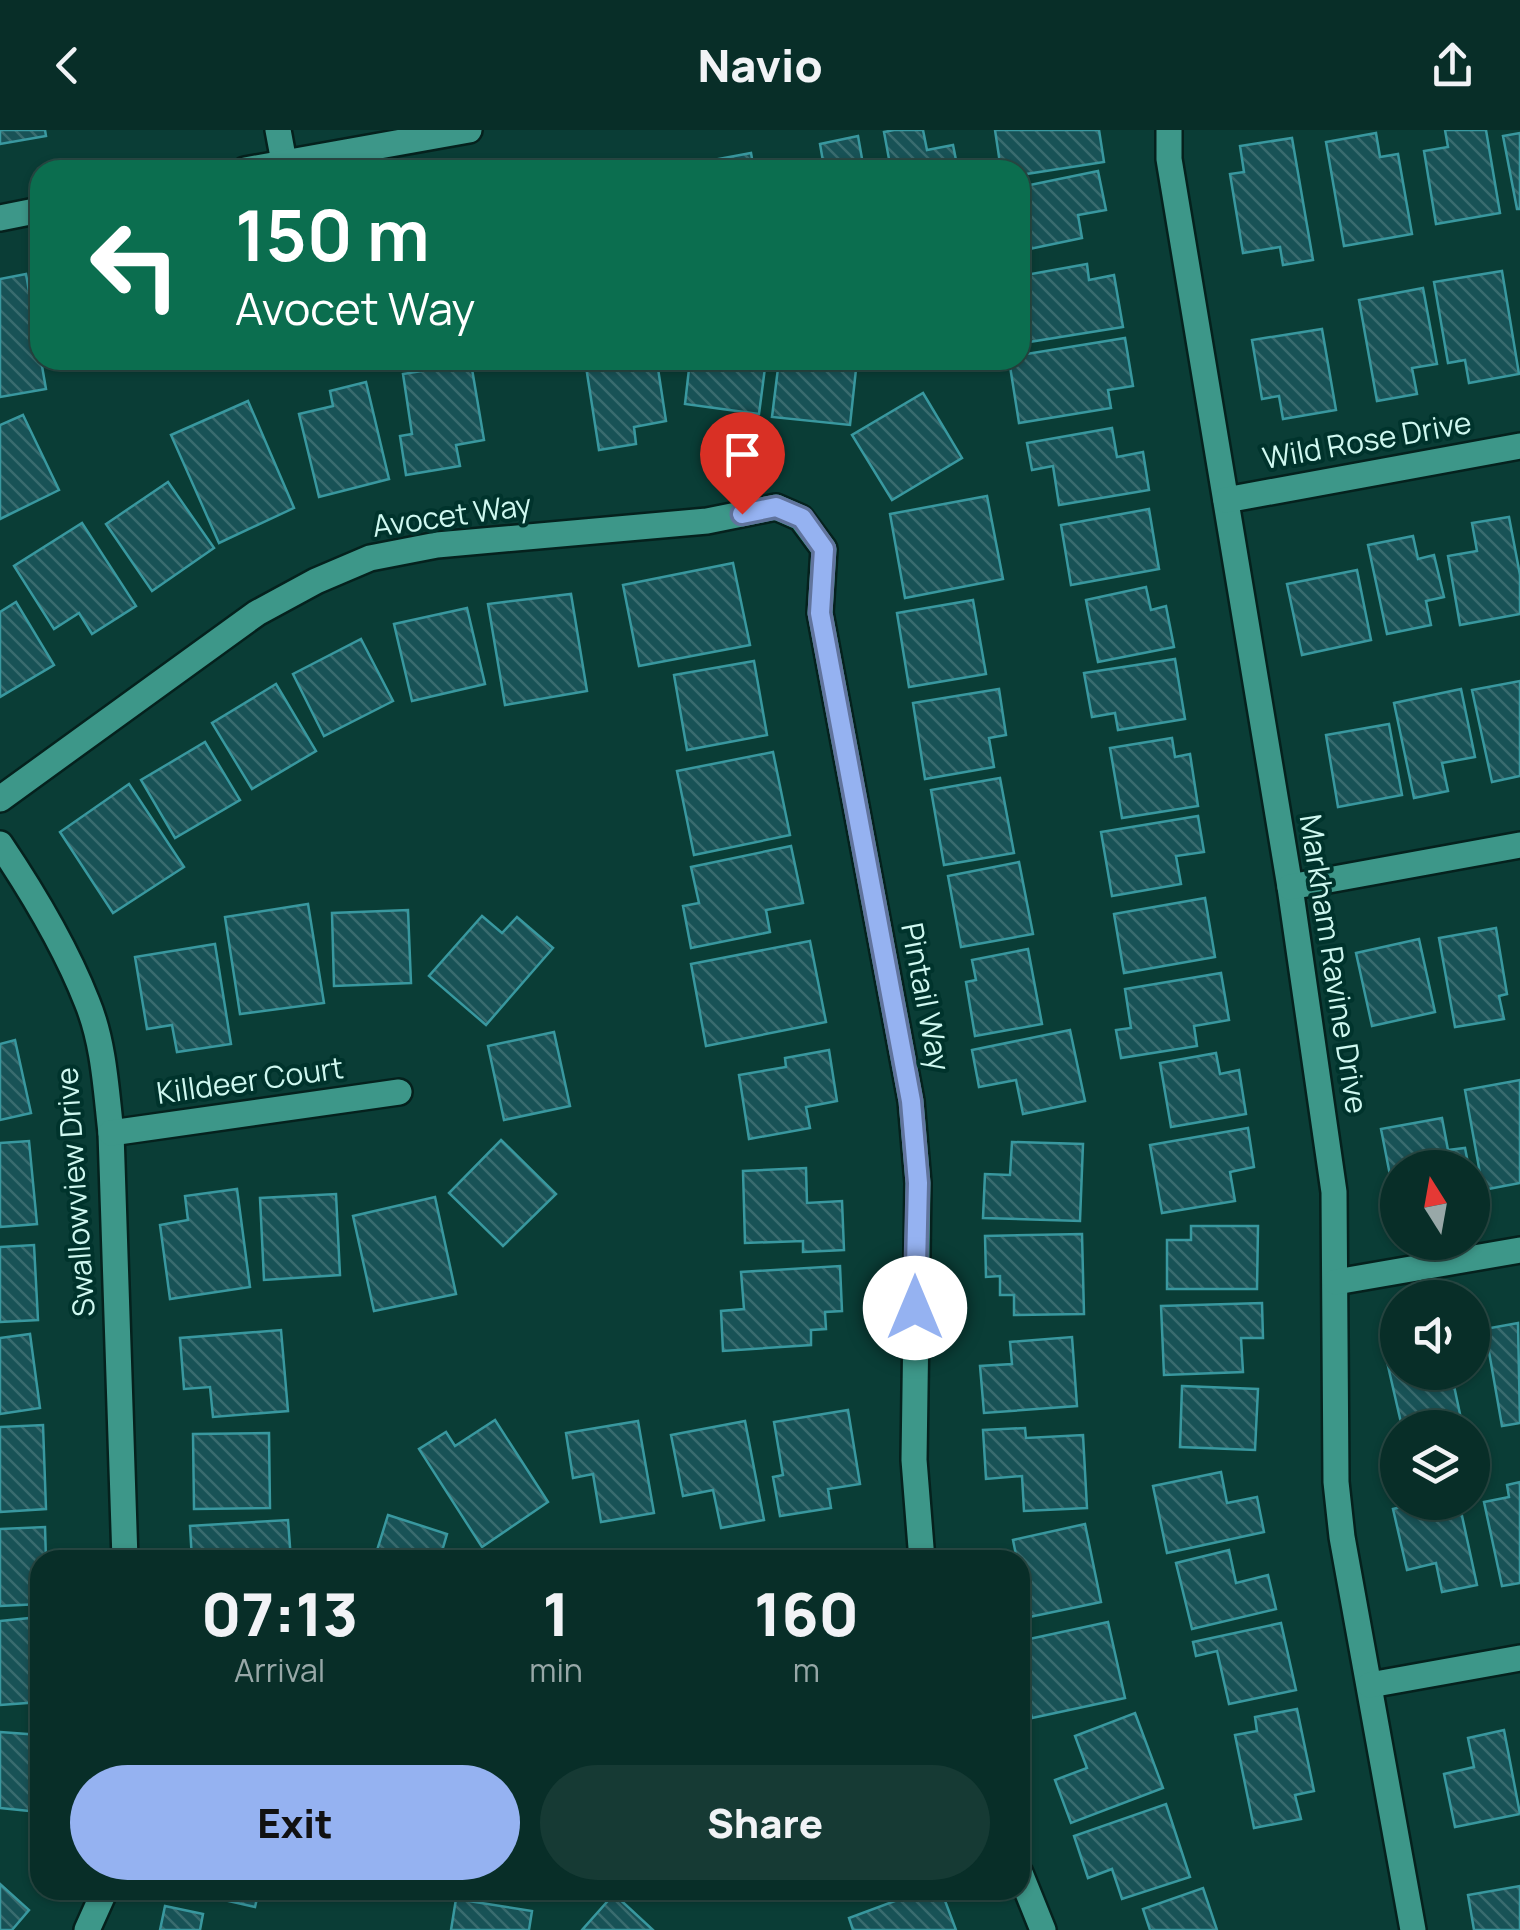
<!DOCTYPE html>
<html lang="en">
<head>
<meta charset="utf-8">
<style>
  body { margin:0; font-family:Manrope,sans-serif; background:#163a34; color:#f1f3f6; height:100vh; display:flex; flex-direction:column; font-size:38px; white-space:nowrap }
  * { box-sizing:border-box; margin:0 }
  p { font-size:32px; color:#98a8a8 }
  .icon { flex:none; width:55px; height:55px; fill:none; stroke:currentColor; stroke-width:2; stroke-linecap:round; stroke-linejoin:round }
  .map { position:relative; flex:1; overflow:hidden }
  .drawer { position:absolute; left:30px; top:1420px; width:1000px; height:350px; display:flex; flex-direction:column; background:#082e28; border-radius:30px; box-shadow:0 2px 8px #0004,0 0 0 2px #294a45 }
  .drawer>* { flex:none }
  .banner { position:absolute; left:30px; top:30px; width:1000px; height:210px; border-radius:30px; box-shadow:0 2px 8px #0004,0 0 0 2px #294a45; background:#0b6e4f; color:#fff; overflow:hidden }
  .needle { width:65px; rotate:349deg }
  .tools { position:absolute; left:1380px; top:1020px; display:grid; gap:20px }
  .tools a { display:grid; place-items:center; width:110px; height:110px; border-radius:50%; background:#082e28; box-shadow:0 2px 8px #0004,0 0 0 2px #294a45; font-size:50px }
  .pin { position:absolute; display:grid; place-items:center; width:85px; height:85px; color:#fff; margin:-102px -42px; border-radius:50% 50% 50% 0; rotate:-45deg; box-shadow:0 0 10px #0007 }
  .pin .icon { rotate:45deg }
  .me { position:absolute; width:110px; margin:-55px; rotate:0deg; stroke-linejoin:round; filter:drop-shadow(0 0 8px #0008) }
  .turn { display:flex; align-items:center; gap:35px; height:210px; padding:0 40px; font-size:45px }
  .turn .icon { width:130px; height:130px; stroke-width:2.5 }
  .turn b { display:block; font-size:70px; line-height:85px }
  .eta { display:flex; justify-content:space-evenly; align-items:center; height:170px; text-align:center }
  .eta b { font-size:60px; font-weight:800; line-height:70px }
  .primary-button { display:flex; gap:20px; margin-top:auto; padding:20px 40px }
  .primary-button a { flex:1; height:115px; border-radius:60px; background:#95b2f1; color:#111; font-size:40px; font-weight:800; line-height:115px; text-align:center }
  .primary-button a+a { background:#163a34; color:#f1f3f6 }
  header { display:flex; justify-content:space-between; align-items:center; height:130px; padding:0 40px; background:#082e28; font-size:45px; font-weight:800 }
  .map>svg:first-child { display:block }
  .building { fill:url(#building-back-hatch); stroke:#39989f; stroke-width:2.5 }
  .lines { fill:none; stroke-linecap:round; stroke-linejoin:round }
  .minor-casing { stroke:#05211d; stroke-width:30 }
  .minor { stroke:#3d9789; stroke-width:25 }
  .route-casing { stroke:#61749d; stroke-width:25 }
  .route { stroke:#95b2f1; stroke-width:18 }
  .labels { text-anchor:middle; stroke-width:8; stroke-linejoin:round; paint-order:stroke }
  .street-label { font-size:30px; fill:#cff8f0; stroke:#00332c }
</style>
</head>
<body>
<header><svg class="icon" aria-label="back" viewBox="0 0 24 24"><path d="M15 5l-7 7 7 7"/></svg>Navio<svg class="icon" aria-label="share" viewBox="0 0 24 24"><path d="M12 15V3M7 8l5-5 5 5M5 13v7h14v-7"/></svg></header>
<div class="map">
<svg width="1520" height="1800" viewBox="0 0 1520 1800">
  <defs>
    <pattern id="building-back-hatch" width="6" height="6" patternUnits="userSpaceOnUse" patternTransform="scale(2.5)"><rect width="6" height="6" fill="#185256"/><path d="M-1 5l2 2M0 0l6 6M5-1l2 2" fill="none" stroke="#396c6f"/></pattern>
  </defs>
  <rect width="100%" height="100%" fill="#0a3d36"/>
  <!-- building -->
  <g class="building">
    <path d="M0 0H45L46 6 0 14Z"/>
    <path d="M894 0H923L927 20 953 15 958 40H891L884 2Z"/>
    <path d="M995 0H1099L1104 32 1020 45V40H1001Z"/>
    <path d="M1445 0H1486L1500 83 1436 94 1424 21 1448 17Z"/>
    <path d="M1376 3 1380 27 1398 24 1412 104 1344 116 1326 12Z"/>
    <path d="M1520 3V79H1517L1503 6Z"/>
    <path d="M858 6 864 40H810L824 37 820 14Z"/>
    <path d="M1292 8 1313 130 1283 135 1280 117 1243 123 1230 44 1244 42 1240 16Z"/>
    <path d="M751 23 754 40H714L713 30Z"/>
    <path d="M1098 41 1106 80 1078 85 1082 108 1020 121V57Z"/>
    <path d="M1087 134 1089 150 1114 145 1123 197 1023 213 1020 146Z"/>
    <path d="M1502 141 1519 244 1469 253 1465 230 1448 233 1434 152Z"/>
    <path d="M26 144 46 259 0 267V149Z"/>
    <path d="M1423 158 1437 234 1412 238 1417 264 1377 271 1359 170Z"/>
    <path d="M1322 199 1336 280 1283 289 1279 266 1262 269 1252 210Z"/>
    <path d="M1125 208 1133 256 1108 260 1111 278 1019 293 1009 230H1020V225Z"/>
    <path d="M585 230H625L626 237 657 232 666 291 634 297 636 314 599 320Z"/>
    <path d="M690 230H766L759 284 685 274Z"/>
    <path d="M779 230H857L850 295 772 287Z"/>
    <path d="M471 233 484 310 456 315 460 336 406 345 400 306 412 304 403 244Z"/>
    <path d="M366 252 389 349 319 367 299 284 333 276 330 261Z"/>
    <path d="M923 263 962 328 892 370 852 305Z"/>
    <path d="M248 271 294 378 219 413 171 305Z"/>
    <path d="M23 285 59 360 0 389V295Z"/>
    <path d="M1112 298 1117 327 1143 322 1149 360 1059 375 1053 336 1032 340 1027 313Z"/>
    <path d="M168 352 214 418 152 461 106 394Z"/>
    <path d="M987 366 1003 449 905 468 890 384Z"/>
    <path d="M1149 379 1159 439 1071 455 1061 395Z"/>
    <path d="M1509 387 1520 445V484L1460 495 1448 426 1477 421 1472 393Z"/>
    <path d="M82 393 136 476 92 504 79 483 54 499 14 436Z"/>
    <path d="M1413 406 1418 429 1434 425 1444 467 1426 471 1431 495 1387 504 1368 415Z"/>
    <path d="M733 433 750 515 639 536 623 455Z"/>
    <path d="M1357 440 1371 510 1302 525 1287 454Z"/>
    <path d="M1146 457 1151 480 1166 476 1174 517 1098 532 1086 470Z"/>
    <path d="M571 464 587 561 505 575 488 474Z"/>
    <path d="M973 470 986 544 909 557 897 483Z"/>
    <path d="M16 472 54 535 0 567V482Z"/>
    <path d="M467 478 485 554 412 571 394 494Z"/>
    <path d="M361 509 393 571 324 606 293 544Z"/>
    <path d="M1175 529 1185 589 1118 600 1115 583 1092 587 1084 543Z"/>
    <path d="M754 531 767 605 687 620 674 545Z"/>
    <path d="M1520 551V646L1492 652 1472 560Z"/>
    <path d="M276 554 316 621 252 659 212 593Z"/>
    <path d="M999 559 1006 605 989 608 994 637 925 649 913 573Z"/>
    <path d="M1461 559 1475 627 1442 633 1448 661 1414 668 1394 573Z"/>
    <path d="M1389 594 1402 665 1338 677 1326 605Z"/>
    <path d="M1172 608 1175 627 1190 624 1198 676 1122 688 1110 618Z"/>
    <path d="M205 612 240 670 175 708 141 650Z"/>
    <path d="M773 622 790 705 694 725 677 641Z"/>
    <path d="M1000 648 1014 723 944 735 931 660Z"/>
    <path d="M129 654 184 737 113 783 60 702Z"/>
    <path d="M1198 686 1204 722 1176 726 1181 754 1112 766 1101 702Z"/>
    <path d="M791 716 803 773 766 780 770 802 691 818 683 776 699 773 691 737Z"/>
    <path d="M1019 732 1033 804 961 817 948 746Z"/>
    <path d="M1205 768 1215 827 1124 843 1114 784Z"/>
    <path d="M308 774 324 873 240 884 225 787Z"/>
    <path d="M408 780 411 853 334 856 332 783Z"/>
    <path d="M482 786 502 803 517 787 553 818 486 895 429 846Z"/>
    <path d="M1496 798 1507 864 1499 866 1504 889 1455 897 1439 808Z"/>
    <path d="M1419 809 1435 882 1372 896 1356 823Z"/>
    <path d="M810 811 826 892 706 916 691 834Z"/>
    <path d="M215 814 231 914 177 922 172 895 147 899 135 827Z"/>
    <path d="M1028 819 1042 894 975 906 966 852 976 850 972 830Z"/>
    <path d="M1221 843 1229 890 1194 896 1197 916 1121 928 1116 900 1131 898 1125 859Z"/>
    <path d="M1070 900 1085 971 1023 984 1016 950 979 957 972 920Z"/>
    <path d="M554 902 570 976 504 990 488 916Z"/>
    <path d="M15 910 31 983 0 990V914Z"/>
    <path d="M829 920 837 971 806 977 810 998 749 1009 739 945 786 937 785 928Z"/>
    <path d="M1216 923 1220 944 1239 940 1246 984 1171 997 1160 933Z"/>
    <path d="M1520 950V1053L1483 1060 1465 960Z"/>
    <path d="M1442 988 1448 1020 1465 1018 1469 1038H1398V1071H1395L1381 999Z"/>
    <path d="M1248 998 1254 1037 1230 1042 1235 1071 1162 1083 1150 1015Z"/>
    <path d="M501 1010 556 1064 503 1116 449 1063Z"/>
    <path d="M29 1011 37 1094 0 1097V1013Z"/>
    <path d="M1012 1012 1083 1014 1080 1091 983 1088 985 1044 1010 1045Z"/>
    <path d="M806 1038 807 1073 842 1071 844 1120 803 1122V1111L745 1113 743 1041Z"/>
    <path d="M237 1059 250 1157 170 1169 160 1095 188 1090 185 1066Z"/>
    <path d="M336 1064 340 1145 264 1150 260 1068Z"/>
    <path d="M435 1067 456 1164 374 1181 353 1086Z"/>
    <path d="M1191 1096H1258L1257 1159H1167V1110H1191Z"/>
    <path d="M1082 1104 1084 1184 1014 1185V1165H1000V1146L986 1147 985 1106Z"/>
    <path d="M34 1115 38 1190 0 1192V1117Z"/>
    <path d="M840 1136 842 1181 825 1182 826 1199 811 1200V1215L723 1221 721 1181 744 1179 741 1142Z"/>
    <path d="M1262 1173 1263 1208H1241L1243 1242 1164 1245 1161 1176Z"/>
    <path d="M1518 1193 1520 1293 1502 1296 1485 1199Z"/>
    <path d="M281 1200 288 1281 213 1287 210 1257 184 1259 180 1208Z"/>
    <path d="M30 1204 40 1278 0 1284V1208Z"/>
    <path d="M1072 1207 1077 1276 984 1283 980 1236 1012 1234 1010 1212Z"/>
    <path d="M1398 1220V1242H1467L1468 1248 1453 1251 1460 1284 1402 1297 1385 1223Z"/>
    <path d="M1182 1256 1258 1259 1255 1320 1180 1317Z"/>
    <path d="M848 1280 860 1354 828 1359 831 1378 780 1386 773 1347 783 1345 774 1292Z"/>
    <path d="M495 1290 548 1372 482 1417 419 1319 446 1302 455 1316Z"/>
    <path d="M638 1291 654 1383 601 1392 593 1344 573 1348 566 1303Z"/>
    <path d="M745 1291 764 1390 721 1398 713 1360 683 1366 671 1305Z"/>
    <path d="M43 1295 46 1379 0 1382V1297Z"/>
    <path d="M1025 1298 1026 1308 1083 1305 1087 1378 1024 1381 1022 1346 986 1349 983 1300Z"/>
    <path d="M269 1303 270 1378 194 1379 193 1304Z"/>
    <path d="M1221 1342 1227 1373 1257 1367 1264 1402 1167 1423 1153 1356Z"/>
    <path d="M1520 1352V1453L1502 1456 1484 1372 1509 1367 1507 1355Z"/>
    <path d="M1422 1372H1459L1477 1455 1442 1462 1436 1433 1407 1440 1393 1379Z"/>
    <path d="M388 1385 447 1404 440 1428 447 1430H374Z"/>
    <path d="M288 1390 291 1430H192L190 1396Z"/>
    <path d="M1085 1394 1101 1472 1020 1489V1430H1017L1013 1410Z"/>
    <path d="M45 1397 46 1430H40V1474L0 1476V1399Z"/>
    <path d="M1229 1420 1236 1453 1268 1445 1276 1479 1192 1499 1176 1433Z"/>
    <path d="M40 1487V1572L0 1575V1491Z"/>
    <path d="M1108 1492 1125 1568 1032 1588 1020 1541V1511Z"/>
    <path d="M1281 1493 1296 1560 1229 1574 1217 1521 1196 1526 1193 1512Z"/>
    <path d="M1297 1579 1314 1661 1295 1665 1301 1689 1254 1698 1235 1605 1257 1601 1255 1587Z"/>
    <path d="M1135 1583 1163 1658 1071 1693 1055 1650 1087 1638 1075 1606Z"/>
    <path d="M1504 1600 1520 1684 1455 1697 1444 1644 1474 1637 1468 1608Z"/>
    <path d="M0 1602 40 1605V1682L0 1678Z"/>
    <path d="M1166 1674 1190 1747 1122 1769 1112 1739 1088 1748 1074 1706Z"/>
    <path d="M0 1754 29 1780 12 1800H0Z"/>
    <path d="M1520 1756V1800H1474L1468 1765Z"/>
    <path d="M1203 1758 1217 1800H1150L1143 1779Z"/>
    <path d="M180 1760H259L255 1777Z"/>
    <path d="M900 1760H941L956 1800H853L849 1788 903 1768Z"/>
    <path d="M614 1764 653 1800H582Z"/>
    <path d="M456 1769 532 1781 529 1800H451Z"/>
    <path d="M165 1776 203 1784 200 1800H160Z"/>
  </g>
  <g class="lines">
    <defs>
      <g id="minor">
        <path d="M278 0 284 32"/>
        <path d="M1169 0V29L1290 757 1334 1062 1336 1352 1342 1407 1413 1800"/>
        <path d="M245 40 469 0"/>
        <path d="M0 88 40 80"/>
        <path d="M1226 370 1520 316"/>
        <path d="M0 669 257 483 316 451 370 428 437 415 707 391 776 377 801 388 824 419 820 483 911 971 918 1053 914 1330 922 1430"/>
        <path d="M0 714C33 763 65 816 87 872 104 913 106 960 111 1003L125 1430"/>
        <path d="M1290 757 1520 715"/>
        <path d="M111 1003 399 962"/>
        <path d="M1336 1152 1520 1120"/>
        <path d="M1370 1555 1520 1528"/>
        <path d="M1020 1743 1043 1800"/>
        <path d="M87 1800 105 1760"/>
      </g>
    </defs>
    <!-- minor casing -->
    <use href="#minor" class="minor-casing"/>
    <!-- minor -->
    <use href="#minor" class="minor"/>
  </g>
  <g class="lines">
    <defs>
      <path id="route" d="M742 384 776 377 802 388 824 419 820 483 911 971 918 1053 915 1178"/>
    </defs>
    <!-- route casing -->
    <use href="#route" class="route-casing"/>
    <!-- route -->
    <use href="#route" class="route"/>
  </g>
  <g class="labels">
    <!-- street labels -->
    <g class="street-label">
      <text transform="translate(1367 311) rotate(-10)" y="10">Wild Rose Drive</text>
      <text transform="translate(452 386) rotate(-8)" y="10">Avocet Way</text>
      <text transform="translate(1333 834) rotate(81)" y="10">Markham Ravine Drive</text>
      <text transform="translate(925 867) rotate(79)" y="10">Pintail Way</text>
      <text transform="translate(250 951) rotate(-8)" y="10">Killdeer Court</text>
      <text transform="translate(76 1062) rotate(-94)" y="10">Swallowview Drive</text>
    </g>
  </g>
</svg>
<div class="tools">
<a><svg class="needle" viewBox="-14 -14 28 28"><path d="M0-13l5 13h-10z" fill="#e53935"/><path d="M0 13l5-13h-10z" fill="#98a8a8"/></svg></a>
<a><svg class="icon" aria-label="sound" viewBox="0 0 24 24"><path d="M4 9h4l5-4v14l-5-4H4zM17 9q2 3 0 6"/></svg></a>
<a><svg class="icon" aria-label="layers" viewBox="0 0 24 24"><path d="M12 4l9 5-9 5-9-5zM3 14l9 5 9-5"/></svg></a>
</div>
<div class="pin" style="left:742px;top:384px;background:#d93025"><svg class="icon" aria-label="arrive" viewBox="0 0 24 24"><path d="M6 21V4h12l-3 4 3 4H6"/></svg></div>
<svg class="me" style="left:915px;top:1178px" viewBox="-20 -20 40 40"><circle r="19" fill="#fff"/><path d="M0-13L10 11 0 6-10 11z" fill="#95b2f1"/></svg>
<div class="banner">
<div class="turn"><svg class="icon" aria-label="left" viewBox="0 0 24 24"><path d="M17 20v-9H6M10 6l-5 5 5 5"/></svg><div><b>150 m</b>Avocet Way</div></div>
</div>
<section class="drawer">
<div class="eta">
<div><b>07:13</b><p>Arrival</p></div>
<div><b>1</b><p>min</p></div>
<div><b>160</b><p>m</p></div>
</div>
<div class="primary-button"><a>Exit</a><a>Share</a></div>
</section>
</div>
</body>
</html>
